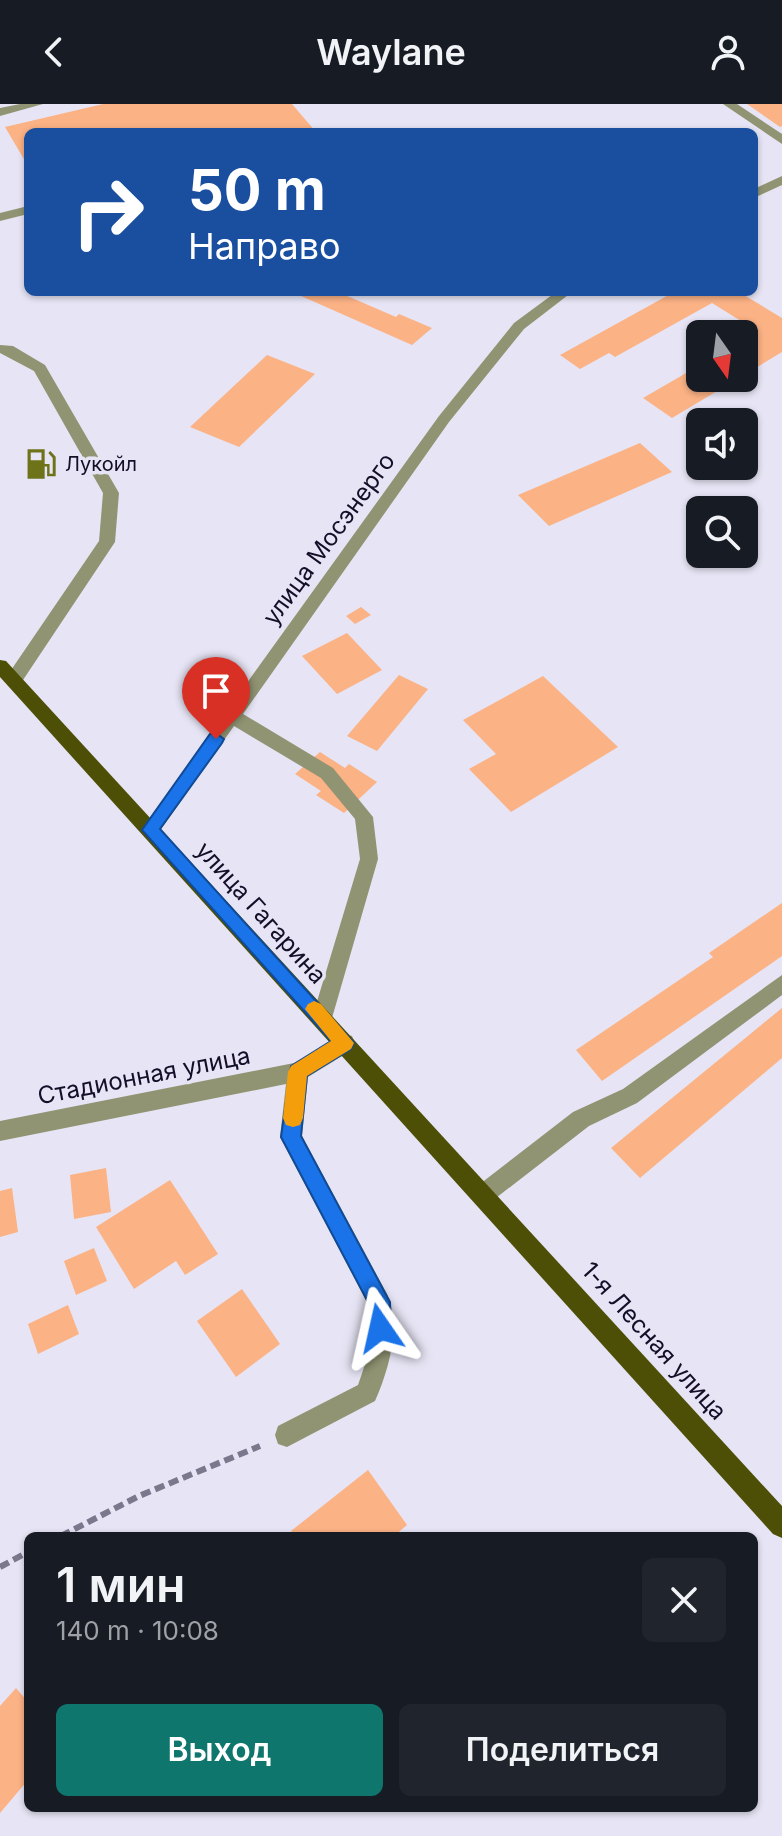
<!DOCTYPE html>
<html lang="ru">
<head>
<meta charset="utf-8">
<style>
  body { margin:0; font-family:Inter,sans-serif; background:#20242c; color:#f1f3f6; height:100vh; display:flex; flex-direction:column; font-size:30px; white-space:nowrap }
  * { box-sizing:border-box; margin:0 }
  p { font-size:26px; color:#9ea1a6 }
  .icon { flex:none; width:44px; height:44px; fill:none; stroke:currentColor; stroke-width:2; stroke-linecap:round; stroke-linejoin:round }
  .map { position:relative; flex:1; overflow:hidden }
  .sheet { position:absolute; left:24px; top:1428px; width:734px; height:280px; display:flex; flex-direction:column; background:#171b24; border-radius:12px; box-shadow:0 2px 6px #0004 }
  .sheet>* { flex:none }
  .top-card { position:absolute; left:24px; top:24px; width:734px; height:168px; border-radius:12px; box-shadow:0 2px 6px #0004; background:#1a4fa0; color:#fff; overflow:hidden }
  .needle { width:52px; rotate:166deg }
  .tools { position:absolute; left:686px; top:216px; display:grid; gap:16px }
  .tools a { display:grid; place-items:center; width:72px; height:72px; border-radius:12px; background:#171b24; box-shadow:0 2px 6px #0004; font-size:40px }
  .pin { position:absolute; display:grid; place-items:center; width:68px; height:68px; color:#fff; margin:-82px -34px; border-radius:50% 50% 50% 0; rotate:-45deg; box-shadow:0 0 8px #0007 }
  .pin .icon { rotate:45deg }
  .me { position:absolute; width:88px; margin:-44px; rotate:349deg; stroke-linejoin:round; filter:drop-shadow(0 0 6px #0008) }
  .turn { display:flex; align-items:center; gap:28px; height:168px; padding:0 32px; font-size:36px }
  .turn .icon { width:104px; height:104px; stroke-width:2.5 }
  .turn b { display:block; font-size:56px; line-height:68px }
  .round { display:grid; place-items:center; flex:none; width:84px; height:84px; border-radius:12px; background:#20242c }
  .headline { display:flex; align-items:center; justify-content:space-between; height:136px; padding:0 32px }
  h1 { font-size:48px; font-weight:600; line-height:60px }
  .action { display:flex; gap:16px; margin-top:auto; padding:16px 32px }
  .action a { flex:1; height:92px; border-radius:12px; background:#0f766e; color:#fff; font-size:32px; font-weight:600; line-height:92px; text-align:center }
  .action a+a { background:#20242c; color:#f1f3f6 }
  header { display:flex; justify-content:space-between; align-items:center; height:104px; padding:0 32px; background:#171b24; font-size:36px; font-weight:600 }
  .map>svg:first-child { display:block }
  .building { fill:#fbb285 }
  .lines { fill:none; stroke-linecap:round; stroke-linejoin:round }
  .path { stroke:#7b778c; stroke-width:6; stroke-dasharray:10 5; stroke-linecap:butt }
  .minor { fill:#919473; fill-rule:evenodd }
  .major { fill:#4c4f05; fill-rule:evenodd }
  .route { fill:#1a73e8; stroke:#114b97; stroke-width:2 }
  .slow { fill:#f59e0b }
  .labels { text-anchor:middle; stroke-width:7; stroke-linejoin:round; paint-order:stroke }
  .far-poi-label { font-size:20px; fill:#140e28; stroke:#e7e5f5; text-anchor:start }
  .street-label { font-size:24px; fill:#140e28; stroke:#e7e5f5 }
</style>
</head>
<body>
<header><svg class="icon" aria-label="back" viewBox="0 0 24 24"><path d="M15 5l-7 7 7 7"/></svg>Waylane<svg class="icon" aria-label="person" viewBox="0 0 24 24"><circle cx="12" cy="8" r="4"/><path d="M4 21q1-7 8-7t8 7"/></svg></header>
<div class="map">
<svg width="782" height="1732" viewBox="0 0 782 1732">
  <rect width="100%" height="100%" fill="#e7e5f5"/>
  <!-- building -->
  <g class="building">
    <path d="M103 0H292L316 28H28V62L5 23Z"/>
    <path d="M747 0H782V22L780 23Z"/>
    <path d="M292 188H338L396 213 399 210 432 224 412 241Z"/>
    <path d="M674 188H695L700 191 706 188H739L782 214V248L744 271V235L757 227 712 199 615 253 609 249 580 265 560 251Z"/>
    <path d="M267 251 315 270 239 343 190 323Z"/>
    <path d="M700 261V274H739L672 314 643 294Z"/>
    <path d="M640 339 672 368 549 422 518 391Z"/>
    <path d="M361 503 371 511 355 520 346 512Z"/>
    <path d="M347 529 382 566 337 590 302 552Z"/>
    <path d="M399 571 428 585 377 647 347 632Z"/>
    <path d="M543 572 618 643 511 708 469 665 496 650 463 616Z"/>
    <path d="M320 648 345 664 349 660 377 678 344 709 316 691 321 687 295 670Z"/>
    <path d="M782 799V852L602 977 576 946 713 853 709 849Z"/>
    <path d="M782 904V954L640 1074 611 1044Z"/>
    <path d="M106 1064 111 1108 74 1115 70 1071Z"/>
    <path d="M170 1076 218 1150 185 1171 176 1157 134 1185 96 1123Z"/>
    <path d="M12 1084 18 1128 0 1133V1087Z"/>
    <path d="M94 1144 107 1177 76 1191 64 1157Z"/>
    <path d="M242 1185 280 1240 236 1273 197 1217Z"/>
    <path d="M68 1201 79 1230 38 1250 28 1220Z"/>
    <path d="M368 1366 407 1421 394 1432H295L291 1427Z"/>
    <path d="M16 1584 28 1598V1676L0 1709V1602Z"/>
  </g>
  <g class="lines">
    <!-- path -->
    <g class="path">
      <path d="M61 1432 139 1392 260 1342"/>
      <path d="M0 1463 28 1448"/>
    </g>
    <!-- minor -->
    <g class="minor">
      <path d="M20 0H43L0 12V4Z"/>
      <path d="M723 0H737L782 30V40Z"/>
      <path d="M782 72V81L754 94V85Z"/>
      <path d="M28 102V110L0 117V109Z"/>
      <path d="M556 188H572L524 225 449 318 243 610 333 664 373 713 378 755 332 914 329 920 322 923 315 920 312 914 360 755 355 715 321 674 234 622 157 731H143L141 726 439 312 514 219Z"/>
      <path d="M0 241 13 242 45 261 119 389 115 438 19 582 13 584 4 577 7 572 99 437 103 389 34 267 0 249Z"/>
      <path d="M782 871V891L637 999 589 1022 492 1097 484 1101 476 1097 473 1090 476 1083 573 1008 623 985Z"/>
      <path d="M345 930 352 932 355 939 352 946 308 973 302 1032 387 1190C401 1224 389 1265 375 1297L287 1343 278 1340 275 1331 278 1322 358 1281 369 1249 368 1200 280 1033 286 980 0 1037V1017L294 959Z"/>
    </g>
    <!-- major -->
    <path class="major" d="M0 556 6 557 782 1402V1434L773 1430 0 573Z"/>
  </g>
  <!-- route -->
  <path class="route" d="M216 629 224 635 222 639 160 725 354 939 351 945 307 972 301 1032 390 1198 391 1224 388 1231 380 1234 373 1231 369 1200 281 1033 291 962 331 937 142 726 210 630Z"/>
  <!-- slow -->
  <path class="slow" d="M314 897 321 900 354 939 351 945 307 972 303 1014 300 1021 293 1023 286 1021 283 1014 288 968 291 962 331 937 305 905 308 900Z"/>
  <!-- icons -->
  <defs>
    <symbol id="fuel-bare" viewBox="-9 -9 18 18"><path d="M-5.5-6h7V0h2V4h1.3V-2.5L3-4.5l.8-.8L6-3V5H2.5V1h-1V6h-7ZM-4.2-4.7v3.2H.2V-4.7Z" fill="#6e7319" stroke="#e7e5f5" stroke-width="2.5" paint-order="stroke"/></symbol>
  </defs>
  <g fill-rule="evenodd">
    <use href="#fuel-bare" x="19" y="338" width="44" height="44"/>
  </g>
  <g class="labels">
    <!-- far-poi labels -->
    <g class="far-poi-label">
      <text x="65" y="367">Лукойл</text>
    </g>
    <!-- street labels -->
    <g class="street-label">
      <text transform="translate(329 435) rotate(-54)" y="8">улица Мосэнерго</text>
      <text transform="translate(261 809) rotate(48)" y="8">улица Гагарина</text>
      <text transform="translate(144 972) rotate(-11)" y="8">Стадионная улица</text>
      <text transform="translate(654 1237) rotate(48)" y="8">1-я Лесная улица</text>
    </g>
  </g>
</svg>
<div class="tools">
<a><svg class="needle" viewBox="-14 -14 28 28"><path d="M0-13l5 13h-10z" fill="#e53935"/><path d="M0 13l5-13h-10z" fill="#9ea1a6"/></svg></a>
<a><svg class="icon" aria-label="sound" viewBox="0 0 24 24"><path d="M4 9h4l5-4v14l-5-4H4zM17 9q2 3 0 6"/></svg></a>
<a><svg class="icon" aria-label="search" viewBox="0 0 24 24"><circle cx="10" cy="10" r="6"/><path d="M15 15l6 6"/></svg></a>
</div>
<div class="pin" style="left:216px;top:635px;background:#d93025"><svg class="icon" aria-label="arrive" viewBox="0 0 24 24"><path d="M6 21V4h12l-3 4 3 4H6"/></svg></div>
<svg class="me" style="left:380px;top:1224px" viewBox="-20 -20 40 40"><path d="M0-17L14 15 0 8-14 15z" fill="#1a73e8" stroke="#fff" stroke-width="4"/></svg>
<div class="top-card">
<div class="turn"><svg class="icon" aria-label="right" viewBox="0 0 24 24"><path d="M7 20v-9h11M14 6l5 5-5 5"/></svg><div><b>50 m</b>Направо</div></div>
</div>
<section class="sheet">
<div class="headline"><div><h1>1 мин</h1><p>140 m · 10:08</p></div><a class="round"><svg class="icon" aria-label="close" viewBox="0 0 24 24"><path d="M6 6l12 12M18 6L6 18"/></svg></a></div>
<div class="action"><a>Выход</a><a>Поделиться</a></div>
</section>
</div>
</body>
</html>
